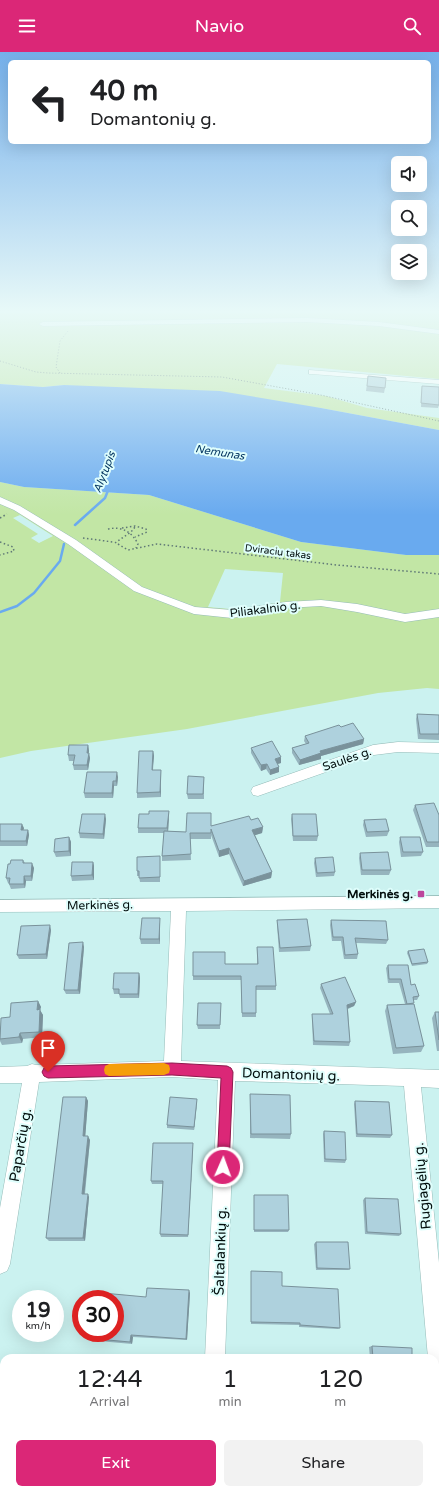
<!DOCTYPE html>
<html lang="en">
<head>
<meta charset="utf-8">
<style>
  body { margin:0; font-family:"Varela Round",sans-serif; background:#f2f2f2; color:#202124; height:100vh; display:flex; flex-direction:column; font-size:15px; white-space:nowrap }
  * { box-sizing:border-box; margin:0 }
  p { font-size:13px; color:#757577 }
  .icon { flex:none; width:22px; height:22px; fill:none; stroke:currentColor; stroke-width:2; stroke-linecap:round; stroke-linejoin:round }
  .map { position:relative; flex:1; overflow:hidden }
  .sheet { position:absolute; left:0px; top:1302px; width:439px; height:140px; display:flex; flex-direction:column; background:#fff; border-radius:12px 12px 0 0; box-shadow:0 4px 16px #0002 }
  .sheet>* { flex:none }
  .hud { position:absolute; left:8px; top:8px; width:423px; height:84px; border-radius:6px; box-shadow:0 4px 16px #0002; background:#fff; color:#202124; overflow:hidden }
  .fabs { position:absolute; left:391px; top:104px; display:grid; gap:8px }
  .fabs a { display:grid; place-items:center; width:36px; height:36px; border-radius:6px; background:#fff; box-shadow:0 4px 16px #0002; font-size:20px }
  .speed { position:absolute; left:12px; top:1238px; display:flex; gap:8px; font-size:20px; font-weight:700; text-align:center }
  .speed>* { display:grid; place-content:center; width:52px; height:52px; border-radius:50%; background:#fff; box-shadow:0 4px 16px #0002; line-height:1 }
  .speed small { font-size:10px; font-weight:400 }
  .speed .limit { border:6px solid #d22; background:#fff; color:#111 }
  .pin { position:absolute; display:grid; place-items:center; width:34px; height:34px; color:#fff; margin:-41px -17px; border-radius:50% 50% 50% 0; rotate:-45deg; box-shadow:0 0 4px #0007 }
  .pin .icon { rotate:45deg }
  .me { position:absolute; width:44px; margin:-22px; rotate:2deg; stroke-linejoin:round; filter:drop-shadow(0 0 3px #0008) }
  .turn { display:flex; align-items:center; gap:14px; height:84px; padding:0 16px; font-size:18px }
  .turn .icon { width:52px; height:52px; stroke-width:2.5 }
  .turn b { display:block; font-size:28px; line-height:34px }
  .eta { display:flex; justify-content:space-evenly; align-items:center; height:68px; text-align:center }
  .eta b { font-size:24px; font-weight:600; line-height:28px }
  .cta { display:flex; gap:8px; margin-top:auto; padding:8px 16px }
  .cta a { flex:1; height:46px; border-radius:6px; background:#db2777; color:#fff; font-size:16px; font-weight:600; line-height:46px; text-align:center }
  .cta a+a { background:#f2f2f2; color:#202124 }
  header { display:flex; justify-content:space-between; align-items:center; height:52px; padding:0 16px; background:#db2777; color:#fff; font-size:18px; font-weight:600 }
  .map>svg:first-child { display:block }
  .green { fill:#c2e6a5; fill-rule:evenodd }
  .water { fill:#69aaef }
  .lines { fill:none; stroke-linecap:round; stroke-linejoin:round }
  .stream { stroke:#69aaef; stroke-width:2.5 }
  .street-casing { stroke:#96bcb9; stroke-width:1 }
  .path-far1 { stroke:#5f7876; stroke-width:1; stroke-dasharray:1 2; stroke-linecap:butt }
  .path { stroke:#5f7876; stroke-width:1.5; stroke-dasharray:1.5 2.5; stroke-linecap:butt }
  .street { fill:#fff; fill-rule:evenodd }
  .wall { fill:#96b4be }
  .shaded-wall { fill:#7a929b }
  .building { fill:#aed1dd; stroke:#7a929b }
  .route { fill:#db2777; stroke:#8e194d }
  .slow { fill:#f59e0b }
  .poi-dot { fill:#bc469c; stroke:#dffefc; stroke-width:1.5 }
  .labels { text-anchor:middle; stroke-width:4; stroke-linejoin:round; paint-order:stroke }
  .far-street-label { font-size:10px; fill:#020e0d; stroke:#dffefc }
  .far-water-label { font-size:11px; font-style:italic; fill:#063762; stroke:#dffefc }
  .street-label { font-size:12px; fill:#020e0d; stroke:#dffefc }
  .poi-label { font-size:12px; font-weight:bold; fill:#020e0d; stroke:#dffefc; text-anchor:end }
  .near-street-label { font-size:14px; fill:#020e0d; stroke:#dffefc }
</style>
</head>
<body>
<header><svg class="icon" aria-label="menu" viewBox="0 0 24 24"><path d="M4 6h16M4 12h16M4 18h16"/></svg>Navio<svg class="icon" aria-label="search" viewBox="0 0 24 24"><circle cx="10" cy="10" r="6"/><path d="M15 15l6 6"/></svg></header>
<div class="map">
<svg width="439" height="1442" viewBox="0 0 439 1442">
  <rect width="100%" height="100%" fill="#cbf2f0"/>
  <!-- green -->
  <g class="green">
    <path d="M0 261H439V327L277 312 264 336 326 344 367 356 439 366V378L321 356 64 333 43 335 0 332Z"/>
    <path d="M0 430 24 435 149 443 301 490 406 503H439V637L427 636 378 641 187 677 31 699 0 706ZM20 463 53 484 39 491 31 486 38 482 13 466ZM225 517 283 521 280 550 241 558 208 555Z"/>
    <path d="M0 1345H4V1438H126V1442H0Z"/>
    <path d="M435 1433 439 1435V1442H334L327 1438H435Z"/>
  </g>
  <!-- water -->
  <path class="water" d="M0 332 43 335 64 333 220 339 321 356 439 378V503H406L301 490 149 443 24 435 0 430Z"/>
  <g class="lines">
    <!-- stream -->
    <g class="stream">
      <path d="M75 473 105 446 109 436"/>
      <path d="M0 560 17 554 34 541 60 509 64 492"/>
    </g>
    <defs>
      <g id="street">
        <path d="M307 266 379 270 439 278V282L379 274 307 270 43 274 39 272 43 270Z"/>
        <path d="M309 318 439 328V332L312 322H309Z"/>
        <path d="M0 445 20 454 76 488 142 535 195 555 232 558 286 550 321 548 357 552 405 562 439 557V565L405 570 357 560 321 554 286 556 232 566 194 562 134 539 68 492 14 458 0 452Z"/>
        <path d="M398 690 439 691V701L398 700 374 703 258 744 253 743 251 739 253 735 373 693Z"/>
        <path d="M439 844V856L186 859 181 1009 439 1018V1036L421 1035 439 1211V1324L435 1323V1306H428L404 1034 235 1029 225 1306H205L218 1028 172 1025 39 1030 10 1212 7 1219 0 1222V1156L22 1031H0V1015L27 1014 32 1012 36 1013 164 1009 171 859 0 860V848Z"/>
        <rect x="0" y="1317" width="4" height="20"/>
        <path d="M435 1406 439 1408V1430L435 1428Z"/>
      </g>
    </defs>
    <!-- street casing -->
    <use href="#street" class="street-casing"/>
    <!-- path-far1 -->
    <g class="path-far1">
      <path d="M0 309 36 320 48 321 222 325 316 342 439 369"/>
      <path d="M60 321 56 315 60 289 68 279"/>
    </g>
    <!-- path -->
    <g class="path">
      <path d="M0 466 7 462"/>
      <path d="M122 476 135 474 146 477 147 480 135 485"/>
      <path d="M108 477C122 474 132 480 138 492L136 496"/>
      <path d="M83 486 113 490"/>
      <path d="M0 490 13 495 14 499 0 503"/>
      <path d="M115 491 131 480 135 475"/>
      <path d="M118 492 128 498 157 492 337 513 439 522"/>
    </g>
    <!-- street -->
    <use href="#street" class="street"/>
  </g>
  <!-- wall -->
  <g class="wall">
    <path d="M368 324 385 336 384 341 366 339Z"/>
    <path d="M422 334 439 353 438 356 421 355Z"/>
    <path d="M417 662 439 663V688L418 687 416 667Z"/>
    <path d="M341 675 364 687 363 692 321 704V707L299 713 292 701V696L306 692 304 689 305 684Z"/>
    <path d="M88 693 89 699 88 701 90 706 88 718H74L73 713 74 709H69L68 703Z"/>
    <path d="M251 696 281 711 277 712 279 715V720L270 723 266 717 261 719 251 701Z"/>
    <path d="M153 699 154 704 153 718H161V745L137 746V741Z"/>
    <path d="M118 725 117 734H114L113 746H85L84 741Z"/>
    <path d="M204 725V747H188L187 742Z"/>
    <path d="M415 753 439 763V796V795H426L413 758Z"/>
    <path d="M169 759V764L168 779 186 780 211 774 251 768 263 775 262 781 255 783 272 820 271 826 243 834 229 802 219 805 211 783V787H190L191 808 162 809V804L164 781H138V776L149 762Z"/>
    <path d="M292 762 318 784 317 789H293L291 767Z"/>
    <path d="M106 767 104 787 80 786 79 781Z"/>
    <path d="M364 768 389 779 387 784 366 785 363 773Z"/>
    <path d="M0 772 24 776 23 778H28L29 783 27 794H0Z"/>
    <path d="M69 785 71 790V804L56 805 54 800Z"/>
    <path d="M400 785 423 800 421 804 401 805 399 790Z"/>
    <path d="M360 801 391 818 389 823H361L359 806Z"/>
    <path d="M315 806 335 820 334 824 316 825 314 811Z"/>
    <path d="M23 808 25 811 34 816 32 829H26L25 836 11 837 9 832 10 831H8L6 826 10 812Z"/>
    <path d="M160 809V830H140L139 824H137V819Z"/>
    <path d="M93 810 94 814V828L72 829 71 824Z"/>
    <path d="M277 868 311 894 310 899 279 900 277 873Z"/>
    <path d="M331 868 388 888 386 892 356 891 358 902 357 907H344L341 889H332L330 873Z"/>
    <path d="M160 871V892H141L140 887Z"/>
    <path d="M51 878 47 907H19L17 903Z"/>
    <path d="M84 895 80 942H66L64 938Z"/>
    <path d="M257 895 276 934V938H256V965H242L241 928H193V924L225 912H257Z"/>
    <path d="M408 899 428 910 427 912 412 914 407 901Z"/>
    <path d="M388 913 411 933 419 944 417 948H413V952L424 994 421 1000 393 1002 385 959 387 953 405 952 399 931H388L386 916Z"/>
    <path d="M139 921 140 926 139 946H120L119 942H114L113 937Z"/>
    <path d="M321 932 356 950 354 954 348 957 350 990 349 994 313 993 312 966V962H330L320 936Z"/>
    <path d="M38 949 41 955 40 958 43 963 42 985 23 987 22 991 2 993 0 989V975L10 965Z"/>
    <path d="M221 951 220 977H198L197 973Z"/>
    <path d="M435 960H439V999H437L432 966Z"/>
    <path d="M250 1042 291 1082 290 1087 250 1086Z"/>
    <path d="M86 1045 88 1049 85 1084 90 1088 85 1142 89 1145 85 1189H49L46 1186Z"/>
    <path d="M355 1049 392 1083 390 1086 356 1085 354 1052Z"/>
    <path d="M197 1050 194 1078 167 1076V1073Z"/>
    <path d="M324 1079 346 1108 345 1111 324 1110 323 1082Z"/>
    <path d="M193 1095 188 1185H161L160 1182 163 1132H152L151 1129Z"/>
    <path d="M254 1143 289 1178 288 1180H254Z"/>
    <path d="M365 1146 401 1182 399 1184 365 1182 363 1148Z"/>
    <path d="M316 1190 350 1217 348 1218H316L314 1192Z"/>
    <path d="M251 1219 282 1234 340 1276 338 1277 299 1275V1273L251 1272Z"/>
    <path d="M190 1241 187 1288 133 1285 132 1292 88 1288 86 1286 146 1245Z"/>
    <path d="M372 1294 412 1306H370L369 1295Z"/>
  </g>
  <!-- shaded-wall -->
  <g class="shaded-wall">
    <path d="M364 687 363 692 321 704V707L299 713 300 708 320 699Z"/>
    <path d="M88 693 89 699 88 706 87 701Z"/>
    <path d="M153 699 154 704 152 723V718Z"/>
    <path d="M89 701 90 706 88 718 87 713Z"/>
    <path d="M281 705V711L274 713 275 707Z"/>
    <path d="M267 712 266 717 261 719V713Z"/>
    <path d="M279 715V720L270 723V718Z"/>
    <path d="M161 718V745L160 740Z"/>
    <path d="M117 720 118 725 117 734 116 729Z"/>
    <path d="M113 729 114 734 113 746 112 741Z"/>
    <path d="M169 759V764L168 781 167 776Z"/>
    <path d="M105 762 106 767 104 787 103 782Z"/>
    <path d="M22 772 24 776 22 783 21 778Z"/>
    <path d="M263 775 262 781 252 784V778Z"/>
    <path d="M28 778 29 783 27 794 26 789Z"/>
    <path d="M69 785 71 790V804L69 799Z"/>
    <path d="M229 796V802L219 805V799Z"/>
    <path d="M93 810 94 814V828L92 823Z"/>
    <path d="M32 811 34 816 32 829 31 824Z"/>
    <path d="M272 820 271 826 243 834 244 829Z"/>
    <path d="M24 824 26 829 25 836 24 832Z"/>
    <path d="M160 866V892L159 887Z"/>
    <path d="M50 873 51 878 47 907 46 902Z"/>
    <path d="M83 890 84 895 80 942 78 938Z"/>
    <path d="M139 921 140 926 139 946 138 942Z"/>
    <path d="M38 949 41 955 40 958 43 963 42 985 39 980 37 958Z"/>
    <path d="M356 950 354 954 346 957 347 953Z"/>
    <path d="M20 981 23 987 22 991 19 985Z"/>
    <path d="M86 1045 88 1049 85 1088 83 1084Z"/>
    <path d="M197 1047V1050L194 1078V1075Z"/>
    <path d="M88 1084 90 1088 84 1145 82 1142Z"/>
    <path d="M193 1091V1095L188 1185V1183Z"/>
    <path d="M88 1142 89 1145 85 1189 83 1186Z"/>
    <path d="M189 1238 190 1241 187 1288 186 1287Z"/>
    <path d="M131 1283 133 1285 132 1292 130 1290Z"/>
  </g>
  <!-- building -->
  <g class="building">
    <path d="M368 324 386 326 385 336 367 334Z"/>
    <path d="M422 334 439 335V353L421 351Z"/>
    <path d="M417 662 439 663V682H420Z"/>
    <path d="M353 671 364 687 320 699 321 701 300 708 292 696 309 691 305 684 339 673 341 675Z"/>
    <path d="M272 689 281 705 275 707 279 715 270 718 267 712 261 713 251 696Z"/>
    <path d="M69 693H88L87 701H89L87 713H73L75 703H68Z"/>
    <path d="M139 699H153L152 718H161L160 740 137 741Z"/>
    <path d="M87 720H117L116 729H113L112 741H84Z"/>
    <path d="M188 724 204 725 203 742H187Z"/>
    <path d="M434 751 439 763V790H427L415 753Z"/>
    <path d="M149 759H169L167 776H138L139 762H149Z"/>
    <path d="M187 761H211V774L249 764 251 768 258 766 263 775 252 778 272 820 244 829 229 796 219 799 211 777V781H190L191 802 162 804 164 779 186 780Z"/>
    <path d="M82 762H105L103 782 79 781Z"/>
    <path d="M292 762H316L318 784H293Z"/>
    <path d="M386 767 389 779 367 780 364 768Z"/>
    <path d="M0 772H22L21 778H28L26 789H0Z"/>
    <path d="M69 785V799L54 800 55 787Z"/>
    <path d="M400 785H420L423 800H403Z"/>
    <path d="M388 800 391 818H362L360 801Z"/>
    <path d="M160 804V825L139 826V819H137V805Z"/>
    <path d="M333 805 335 820 317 821 315 806Z"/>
    <path d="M11 808H23V811H32L31 824H24V832H9L10 826H6L8 812H10Z"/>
    <path d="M72 810H93L92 823 71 824Z"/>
    <path d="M142 866H160L159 887H140Z"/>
    <path d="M307 867 311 894 280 896 277 868Z"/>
    <path d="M331 868 386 869 388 888 355 886 358 902 345 903 343 885H333Z"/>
    <path d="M50 873 46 902 17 903 21 874Z"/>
    <path d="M83 890 78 938H64L69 891Z"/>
    <path d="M257 895H273L276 934H256V961H242L241 924H193V900H225V912H258Z"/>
    <path d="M424 897 428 910 412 912 408 899Z"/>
    <path d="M388 913H408L411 933 415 932 419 944 413 945 414 951 407 952 401 927H389Z"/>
    <path d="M114 921H139L138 942H119V937H113Z"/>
    <path d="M345 925 356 950 347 953 350 990 314 989 312 962H333L321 932Z"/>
    <path d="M38 949 37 958 40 957 39 980 20 981 19 985 0 987 1 966 10 965 11 951Z"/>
    <path d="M198 951H221L220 973H197Z"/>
    <path d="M414 952 424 994 396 996 387 953Z"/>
    <path d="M435 960H439V988Z"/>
    <path d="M250 1042 290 1043 291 1082H251Z"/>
    <path d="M63 1045H86L83 1084H88L82 1142H88L83 1186H46Z"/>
    <path d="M170 1045 197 1047 194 1075 167 1073Z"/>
    <path d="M355 1049 389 1050 392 1083 357 1082Z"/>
    <path d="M324 1079 345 1080 346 1108 325 1107Z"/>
    <path d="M153 1091H193L188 1183 160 1182 163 1129H151Z"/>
    <path d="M254 1143H288L289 1178H254Z"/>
    <path d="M365 1146 398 1147 401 1182 367 1180Z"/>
    <path d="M316 1190H348L350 1217 317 1216Z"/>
    <path d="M251 1219 282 1220V1234L338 1237 340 1276 300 1273V1271L251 1270Z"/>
    <path d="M147 1236 189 1238 186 1287 131 1283 130 1290 86 1286 87 1281H115V1247H92V1240L146 1245Z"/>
    <path d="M372 1294 412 1296V1306H373Z"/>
  </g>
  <!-- sky -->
  <linearGradient id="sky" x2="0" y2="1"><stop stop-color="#75b0eb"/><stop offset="0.56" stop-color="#e8f9f8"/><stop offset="1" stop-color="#e8f9f8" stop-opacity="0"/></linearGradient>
  <rect width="439" height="463" fill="url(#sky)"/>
  <!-- route -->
  <path class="route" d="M172 1011 227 1014 231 1016 233 1020 229 1115 227 1120 223 1122 219 1120 217 1115 221 1026 172 1023 48 1026 44 1024 42 1020 44 1016 48 1014Z"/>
  <!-- slow -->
  <path class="slow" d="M164 1011 169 1013 170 1017 169 1021 164 1023 109 1024 105 1022 104 1018 105 1014 109 1012Z"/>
  <!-- markers -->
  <rect class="poi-dot" x="417" y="838" width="8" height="8" rx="2"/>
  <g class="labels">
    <!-- far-street labels -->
    <g class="far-street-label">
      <text transform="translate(278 499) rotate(7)" y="4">Dviraciu takas</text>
    </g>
    <!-- far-water labels -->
    <g class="far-water-label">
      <text transform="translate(220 400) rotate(9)" y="4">Nemunas</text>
      <text transform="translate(104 420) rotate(-69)" y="4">Alytupis</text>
    </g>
    <!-- street labels -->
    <g class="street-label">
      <text transform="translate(265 557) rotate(-7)" y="4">Piliakalnio g.</text>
      <text transform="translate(347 707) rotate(-19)" y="4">Saulės g.</text>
      <text transform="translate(100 853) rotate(-1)" y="4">Merkinės g.</text>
    </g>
    <!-- poi labels -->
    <g class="poi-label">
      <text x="413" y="846">Merkinės g.</text>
    </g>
    <!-- near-street labels -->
    <g class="near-street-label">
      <text transform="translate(291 1022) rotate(2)" y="5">Domantonių g.</text>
      <text transform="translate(20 1093) rotate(-80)" y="5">Paparčių g.</text>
      <text transform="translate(422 1134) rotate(-95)" y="5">Rugiagėlių g.</text>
      <text transform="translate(220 1199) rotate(-88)" y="5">Šaltalankių g.</text>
    </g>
  </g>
</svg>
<div class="fabs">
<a><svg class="icon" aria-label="sound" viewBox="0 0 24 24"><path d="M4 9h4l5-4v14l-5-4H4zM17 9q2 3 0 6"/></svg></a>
<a><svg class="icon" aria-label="search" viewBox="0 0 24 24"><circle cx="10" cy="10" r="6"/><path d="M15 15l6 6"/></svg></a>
<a><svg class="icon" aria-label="layers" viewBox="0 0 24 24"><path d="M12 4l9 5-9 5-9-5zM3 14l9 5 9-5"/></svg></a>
</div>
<div class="speed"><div>19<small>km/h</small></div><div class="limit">30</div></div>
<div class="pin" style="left:48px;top:1020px;background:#d93025"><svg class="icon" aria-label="arrive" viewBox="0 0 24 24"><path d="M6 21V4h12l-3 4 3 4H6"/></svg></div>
<svg class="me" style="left:223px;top:1115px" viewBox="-20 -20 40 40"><circle r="17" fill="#db2777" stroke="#fff" stroke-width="3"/><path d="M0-11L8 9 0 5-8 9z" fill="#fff"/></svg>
<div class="hud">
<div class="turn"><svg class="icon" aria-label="left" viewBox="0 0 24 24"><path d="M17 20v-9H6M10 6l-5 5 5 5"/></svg><div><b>40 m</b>Domantonių g.</div></div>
</div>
<section class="sheet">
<div class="eta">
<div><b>12:44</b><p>Arrival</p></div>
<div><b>1</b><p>min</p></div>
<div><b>120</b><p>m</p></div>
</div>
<div class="cta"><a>Exit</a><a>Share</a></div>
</section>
</div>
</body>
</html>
